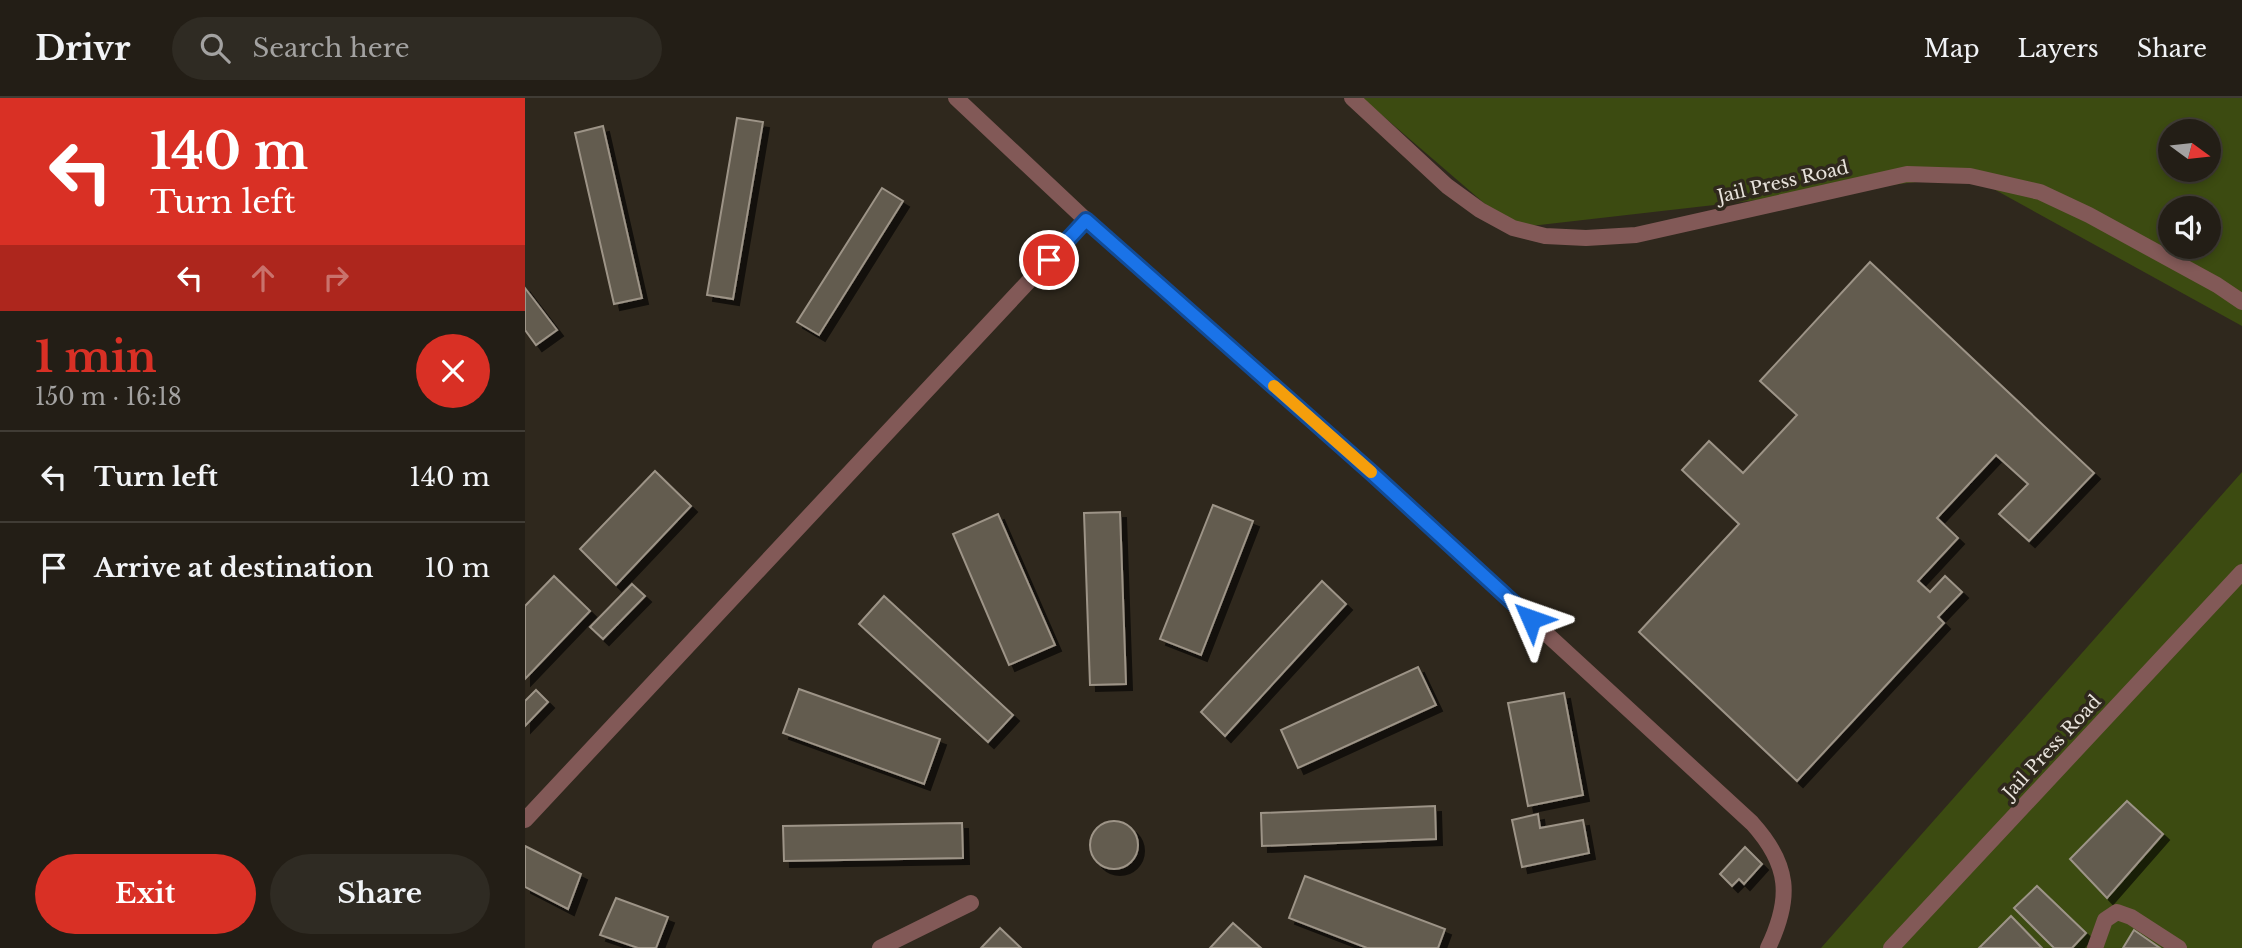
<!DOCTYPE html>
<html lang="en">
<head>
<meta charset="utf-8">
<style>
  body { margin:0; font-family:"Libre Baskerville",serif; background:#2f2b23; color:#f1f3f6; height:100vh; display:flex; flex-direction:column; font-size:26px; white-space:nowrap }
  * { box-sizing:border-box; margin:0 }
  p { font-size:23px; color:#a3a2a1 }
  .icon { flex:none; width:38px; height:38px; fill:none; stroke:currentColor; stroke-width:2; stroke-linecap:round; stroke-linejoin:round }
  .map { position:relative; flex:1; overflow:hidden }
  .details { display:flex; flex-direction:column; background:#231e16; width:525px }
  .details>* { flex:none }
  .hud { background:#d93025; color:#fff; overflow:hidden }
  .needle { width:46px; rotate:105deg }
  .buttons { position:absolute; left:1633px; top:21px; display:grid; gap:14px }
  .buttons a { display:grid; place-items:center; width:63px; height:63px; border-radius:50%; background:#231e16; box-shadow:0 4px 10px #0003,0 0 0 2px #403c35; font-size:35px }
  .pin { position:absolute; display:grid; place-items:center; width:60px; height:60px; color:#fff; margin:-30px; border:4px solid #fff; border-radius:50%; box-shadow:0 2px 7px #0007 }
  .me { position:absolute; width:77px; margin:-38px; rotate:313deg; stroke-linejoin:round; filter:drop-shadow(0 0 5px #0008) }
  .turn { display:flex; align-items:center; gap:24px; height:147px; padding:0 35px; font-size:32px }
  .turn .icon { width:91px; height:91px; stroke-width:2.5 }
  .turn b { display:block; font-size:49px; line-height:60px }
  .lanes { display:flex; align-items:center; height:66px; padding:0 35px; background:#0003; justify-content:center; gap:35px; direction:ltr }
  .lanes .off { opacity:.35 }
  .round { display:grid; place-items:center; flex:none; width:74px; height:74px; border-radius:37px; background:#2f2b23 }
  .overview { display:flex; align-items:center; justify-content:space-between; height:119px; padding:0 35px }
  h1 { font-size:42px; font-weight:700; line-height:52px; color:#d93025 }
  .primary-button { display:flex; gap:14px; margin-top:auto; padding:14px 35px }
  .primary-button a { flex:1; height:80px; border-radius:42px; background:#d93025; color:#fff; font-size:28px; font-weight:700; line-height:80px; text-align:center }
  .primary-button a+a { background:#2f2b23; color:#f1f3f6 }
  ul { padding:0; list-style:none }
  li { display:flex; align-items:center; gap:21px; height:91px; padding:0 35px; border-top:2px solid #403c35 }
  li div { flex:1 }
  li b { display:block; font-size:26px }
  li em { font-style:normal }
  header { display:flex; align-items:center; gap:42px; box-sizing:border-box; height:98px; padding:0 35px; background:#231e16; border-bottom:2px solid #403c35 }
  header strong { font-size:33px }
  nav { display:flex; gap:38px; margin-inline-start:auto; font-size:24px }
  .search { width:490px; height:63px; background:#2f2b23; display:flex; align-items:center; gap:18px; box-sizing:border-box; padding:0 24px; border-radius:38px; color:#a3a2a1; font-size:26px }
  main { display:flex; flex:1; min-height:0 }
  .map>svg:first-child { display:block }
  .green { fill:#3c4b11; fill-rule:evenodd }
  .building { fill:#635b4f; stroke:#9d9487; stroke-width:2; filter:url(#shadow) }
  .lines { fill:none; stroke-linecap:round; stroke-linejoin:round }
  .service { stroke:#825957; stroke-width:16 }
  .route-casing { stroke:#114b97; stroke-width:18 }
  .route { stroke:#1a73e8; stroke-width:12 }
  .slow { stroke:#f59e0b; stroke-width:12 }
  .labels { text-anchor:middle; stroke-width:7; stroke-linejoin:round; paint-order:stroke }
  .street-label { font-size:18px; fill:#e8e3dc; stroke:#2f281d }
</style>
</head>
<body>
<header>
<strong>Drivr</strong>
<div class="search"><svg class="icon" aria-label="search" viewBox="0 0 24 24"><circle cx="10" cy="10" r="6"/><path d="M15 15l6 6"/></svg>Search here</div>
<nav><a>Map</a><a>Layers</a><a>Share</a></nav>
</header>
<main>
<section class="details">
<div class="hud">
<div class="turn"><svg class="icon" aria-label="left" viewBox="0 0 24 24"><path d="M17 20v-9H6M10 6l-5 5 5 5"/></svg><div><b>140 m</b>Turn left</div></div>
<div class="lanes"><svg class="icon" aria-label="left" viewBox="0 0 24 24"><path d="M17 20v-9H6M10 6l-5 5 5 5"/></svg><svg class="icon off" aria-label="ahead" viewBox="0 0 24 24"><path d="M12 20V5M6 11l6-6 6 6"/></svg><svg class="icon off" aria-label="right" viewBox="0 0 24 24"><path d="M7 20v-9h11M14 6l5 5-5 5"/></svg></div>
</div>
<div class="overview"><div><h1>1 min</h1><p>150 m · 16:18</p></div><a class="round" style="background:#d93025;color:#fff"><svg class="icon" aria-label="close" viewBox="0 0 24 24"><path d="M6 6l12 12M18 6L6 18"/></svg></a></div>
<ul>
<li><svg class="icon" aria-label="left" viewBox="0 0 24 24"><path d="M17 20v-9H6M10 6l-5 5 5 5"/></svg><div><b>Turn left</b></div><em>140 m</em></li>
<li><svg class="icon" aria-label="arrive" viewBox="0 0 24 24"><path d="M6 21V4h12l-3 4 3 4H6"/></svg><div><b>Arrive at destination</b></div><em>10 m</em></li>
</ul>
<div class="primary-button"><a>Exit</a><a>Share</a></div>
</section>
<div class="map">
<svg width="1717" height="850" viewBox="0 0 1717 850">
  <defs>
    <filter id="shadow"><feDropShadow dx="6" dy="6" stdDeviation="0" flood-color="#0009"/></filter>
  </defs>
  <rect width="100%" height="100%" fill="#2f281d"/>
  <!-- green -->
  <g class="green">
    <path d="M837 0H1717V228L1445 78 988 130ZM1645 33H1684V72H1645ZM1645 110H1684V149H1645Z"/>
    <path d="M1717 374V850H1296Z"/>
  </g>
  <!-- building -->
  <g class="building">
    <path d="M212 20 238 24 208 201 182 197Z"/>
    <path d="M78 28 117 200 89 206 50 35Z"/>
    <path d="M357 90 378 103 294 237 272 224Z"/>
    <path d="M1345 164 1569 375 1504 443 1474 416 1503 386 1471 357 1412 420 1433 440 1393 483 1405 494 1420 478 1437 494 1413 519 1419 525 1272 683 1114 534 1214 426 1157 372 1184 343 1218 375 1272 317 1235 283Z"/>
    <path d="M0 190 32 232 11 247 0 232Z"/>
    <path d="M130 373 166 408 91 487 55 451Z"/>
    <path d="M688 407 728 423 676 557 635 541Z"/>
    <path d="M595 414 601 586 565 587 559 415Z"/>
    <path d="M473 416 530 547 484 567 428 436Z"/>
    <path d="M29 478 65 513 0 581V508Z"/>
    <path d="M797 483 821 506 700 638 676 614Z"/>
    <path d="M107 486 120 498 78 541 65 529Z"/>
    <path d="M359 498 488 617 463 644 334 526Z"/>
    <path d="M893 569 911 607 773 670 756 632Z"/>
    <path d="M274 591 415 641 399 686 258 635Z"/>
    <path d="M11 592 23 604 0 628V603Z"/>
    <path d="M1039 595 1058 697 1003 708 983 605Z"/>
    <path d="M1602 703 1638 736 1582 800 1545 761Z"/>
    <path d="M910 708 911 741 737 748 736 715Z"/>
    <path d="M1013 716 1015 730 1058 722 1064 755 997 769 987 722Z"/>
    <circle cx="589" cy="747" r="24"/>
    <path d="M437 725 438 760 259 763 258 728Z"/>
    <path d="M0 748 56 776 43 811 0 789Z"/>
    <path d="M1220 749 1237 766 1219 786 1214 781 1207 788 1195 776Z"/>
    <path d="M780 778 920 831 913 850H842L764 820Z"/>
    <path d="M1512 788 1561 835 1547 850H1529L1489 810Z"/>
    <path d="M91 800 143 819 131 850H113L75 837Z"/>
    <path d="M1486 818 1517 850H1454Z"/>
    <path d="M708 825 736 850H685Z"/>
    <path d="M475 830 496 850H456Z"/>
    <path d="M1609 832 1635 850H1598Z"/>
  </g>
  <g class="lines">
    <!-- service -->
    <g class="service">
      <path d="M431 0 561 122 848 376 1227 725C1265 767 1267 800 1243 850"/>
      <path d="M827 0 922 88 955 112 988 130 1020 138 1061 140 1111 137 1382 76 1445 78 1515 94 1564 117 1692 187 1717 204"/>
      <path d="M0 722 561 122"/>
      <path d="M355 850 446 805"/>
      <path d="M1366 850 1717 474"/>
      <path d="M1570 850 1580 822 1592 814 1606 819 1654 850"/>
    </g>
  </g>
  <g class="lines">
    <defs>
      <path id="route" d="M524 162 561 122 848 376 1006 521"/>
    </defs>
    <!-- route casing -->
    <use href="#route" class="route-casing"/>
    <!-- route -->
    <use href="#route" class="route"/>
    <!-- slow -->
    <path class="slow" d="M749 288 846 374"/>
  </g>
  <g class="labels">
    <!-- street labels -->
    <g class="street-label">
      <text transform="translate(1258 84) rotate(-13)" y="6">Jail Press Road</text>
      <text transform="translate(1527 649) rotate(-47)" y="6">Jail Press Road</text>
    </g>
  </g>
</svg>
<div class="buttons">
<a><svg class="needle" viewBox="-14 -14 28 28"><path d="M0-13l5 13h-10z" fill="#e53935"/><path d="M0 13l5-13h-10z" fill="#a3a2a1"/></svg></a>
<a><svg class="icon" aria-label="sound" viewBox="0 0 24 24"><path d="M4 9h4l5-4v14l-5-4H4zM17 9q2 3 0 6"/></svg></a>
</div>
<div class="pin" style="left:524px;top:162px;background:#d93025"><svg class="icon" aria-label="arrive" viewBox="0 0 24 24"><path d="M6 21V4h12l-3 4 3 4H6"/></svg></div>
<svg class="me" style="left:1006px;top:521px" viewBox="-20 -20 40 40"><path d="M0-17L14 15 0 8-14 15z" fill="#1a73e8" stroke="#fff" stroke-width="4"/></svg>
</div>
</main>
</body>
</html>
